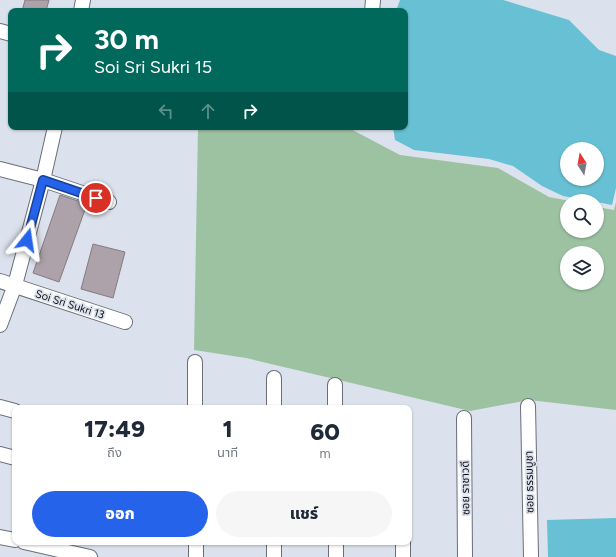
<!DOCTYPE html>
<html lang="th">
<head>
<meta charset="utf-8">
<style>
  body { margin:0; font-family:Figtree,"Noto Sans Thai",sans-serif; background:#f6f6f7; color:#1f2937; height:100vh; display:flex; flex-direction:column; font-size:15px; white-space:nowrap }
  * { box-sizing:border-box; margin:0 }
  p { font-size:13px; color:#747a83 }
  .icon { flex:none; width:22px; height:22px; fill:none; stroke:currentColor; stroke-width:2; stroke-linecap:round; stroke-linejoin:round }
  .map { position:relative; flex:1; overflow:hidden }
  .sheet { position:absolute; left:12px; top:405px; width:400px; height:140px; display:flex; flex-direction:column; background:#fff; border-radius:8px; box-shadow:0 1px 3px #0004 }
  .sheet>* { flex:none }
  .guide { position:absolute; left:8px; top:8px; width:400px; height:122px; border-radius:8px; box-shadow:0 1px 3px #0004; background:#00695c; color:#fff; overflow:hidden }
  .needle { width:26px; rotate:349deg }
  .buttons { position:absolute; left:560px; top:142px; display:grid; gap:8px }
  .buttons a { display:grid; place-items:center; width:44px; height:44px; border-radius:50%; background:#fff; box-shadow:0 1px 3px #0004; font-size:20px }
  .pin { position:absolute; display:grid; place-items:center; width:34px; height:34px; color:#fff; margin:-17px; border:2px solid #fff; border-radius:50%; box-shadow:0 1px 4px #0007 }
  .me { position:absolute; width:44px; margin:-22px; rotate:15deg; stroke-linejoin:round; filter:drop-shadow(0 0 3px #0008) }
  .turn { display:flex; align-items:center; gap:14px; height:84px; padding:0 20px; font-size:18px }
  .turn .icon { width:52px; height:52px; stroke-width:2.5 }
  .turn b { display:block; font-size:28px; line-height:34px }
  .lanes { display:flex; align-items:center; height:38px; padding:0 20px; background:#0003; justify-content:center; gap:20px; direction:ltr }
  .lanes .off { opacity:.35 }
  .eta { display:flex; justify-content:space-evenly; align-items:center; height:68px; text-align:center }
  .eta b { font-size:24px; font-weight:800; line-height:28px }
  .cta { display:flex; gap:8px; margin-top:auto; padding:8px 20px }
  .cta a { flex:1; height:46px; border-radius:24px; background:#2563eb; color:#fff; font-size:16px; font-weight:800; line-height:46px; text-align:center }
  .cta a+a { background:#f6f6f7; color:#1f2937 }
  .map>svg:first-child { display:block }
  .green { fill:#9dc2a2; fill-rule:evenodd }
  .water { fill:#67c0d3; fill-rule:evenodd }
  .building { fill:#ada2a9; stroke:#857a81 }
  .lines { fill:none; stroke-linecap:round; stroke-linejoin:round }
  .street-casing { stroke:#6a6e78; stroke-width:16 }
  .street { stroke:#fff; stroke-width:14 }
  .route-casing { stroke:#184099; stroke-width:10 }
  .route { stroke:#2563eb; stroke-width:7 }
  .labels { text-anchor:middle; stroke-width:3.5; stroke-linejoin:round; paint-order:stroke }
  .street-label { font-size:11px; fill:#0e1014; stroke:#dce2ed }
</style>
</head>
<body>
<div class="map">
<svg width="616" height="557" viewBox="0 0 616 557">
  <rect width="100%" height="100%" fill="#dce2ed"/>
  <!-- green -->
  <path class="green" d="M198 127H347L400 155 498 168 549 197 570 201H567V231H597V207L614 210 616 202V410L529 400 470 411 246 358 194 350ZM567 253H597V283H567Z"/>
  <!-- water -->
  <g class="water">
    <path d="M400 0H503L569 20 599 50 616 56V188L612 205 597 202V201H591L563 196 542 186 513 166 489 159 414 150 395 140 393 127H405V11H396ZM567 149H597V179H567Z"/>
    <path d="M616 518V557H548L547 520Z"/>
  </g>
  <!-- building -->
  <g class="building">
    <path d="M25 0H49L46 11H22Z"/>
    <path d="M60 195 87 204 59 282 33 273Z"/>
    <path d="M93 244 125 252 113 298 81 289Z"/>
  </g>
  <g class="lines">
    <defs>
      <g id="street">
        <path d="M81 11 83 0"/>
        <path d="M372 11 373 0"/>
        <path d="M0 31 11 34"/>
        <path d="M0 169 43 180 109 202"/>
        <path d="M0 281 125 322"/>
        <path d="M0 325 15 285 43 180 55 127"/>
        <path d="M195 362V408"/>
        <path d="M335 385V408"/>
        <path d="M528 406 531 557"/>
        <path d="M0 407 15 411"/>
        <path d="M274 408V378"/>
        <path d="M464 418 465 557"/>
        <path d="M0 454 15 458"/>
        <path d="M0 537 15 540"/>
        <path d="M24 542 90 557"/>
        <path d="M196 542V557"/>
        <path d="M336 542V557"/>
        <path d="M403 542V557"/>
        <path d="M274 557V542"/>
      </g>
    </defs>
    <!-- street casing -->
    <use href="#street" class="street-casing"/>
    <!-- street -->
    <use href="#street" class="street"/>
  </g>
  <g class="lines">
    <defs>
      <path id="route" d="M27 240 43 180 96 198"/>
    </defs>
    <!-- route casing -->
    <use href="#route" class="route-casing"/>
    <!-- route -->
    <use href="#route" class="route"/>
  </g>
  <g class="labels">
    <!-- street labels -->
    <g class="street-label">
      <text transform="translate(70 304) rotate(18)" y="4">Soi Sri Sukri 13</text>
      <text transform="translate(529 482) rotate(-91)" y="4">ซอย ธรรมบูชา</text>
      <text transform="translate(465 488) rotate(-91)" y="4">ซอย ราชาวดี</text>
    </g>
  </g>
</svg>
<div class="buttons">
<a><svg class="needle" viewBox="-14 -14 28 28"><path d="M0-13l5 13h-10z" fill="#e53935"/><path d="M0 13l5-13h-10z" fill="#747a83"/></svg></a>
<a><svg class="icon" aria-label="search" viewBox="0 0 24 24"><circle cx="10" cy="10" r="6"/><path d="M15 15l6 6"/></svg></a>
<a><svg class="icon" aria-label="layers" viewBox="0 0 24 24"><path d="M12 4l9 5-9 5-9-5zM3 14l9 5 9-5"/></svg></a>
</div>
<div class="pin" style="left:96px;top:198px;background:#d93025"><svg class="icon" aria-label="arrive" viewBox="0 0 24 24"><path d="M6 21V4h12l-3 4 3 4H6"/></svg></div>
<svg class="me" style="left:27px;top:240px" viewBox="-20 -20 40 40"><path d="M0-17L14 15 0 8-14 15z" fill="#2563eb" stroke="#fff" stroke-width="4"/></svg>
<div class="guide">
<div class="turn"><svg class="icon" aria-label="right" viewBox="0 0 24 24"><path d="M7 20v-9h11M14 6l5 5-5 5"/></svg><div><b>30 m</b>Soi Sri Sukri 15</div></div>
<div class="lanes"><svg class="icon off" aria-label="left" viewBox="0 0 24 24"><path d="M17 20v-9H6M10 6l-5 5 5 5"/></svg><svg class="icon off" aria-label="ahead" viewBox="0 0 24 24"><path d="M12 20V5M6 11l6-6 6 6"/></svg><svg class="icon" aria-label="right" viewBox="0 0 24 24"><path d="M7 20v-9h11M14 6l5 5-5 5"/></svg></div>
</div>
<section class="sheet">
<div class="eta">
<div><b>17:49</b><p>ถึง</p></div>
<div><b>1</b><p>นาที</p></div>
<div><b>60</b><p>m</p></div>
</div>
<div class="cta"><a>ออก</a><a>แชร์</a></div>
</section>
</div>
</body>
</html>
